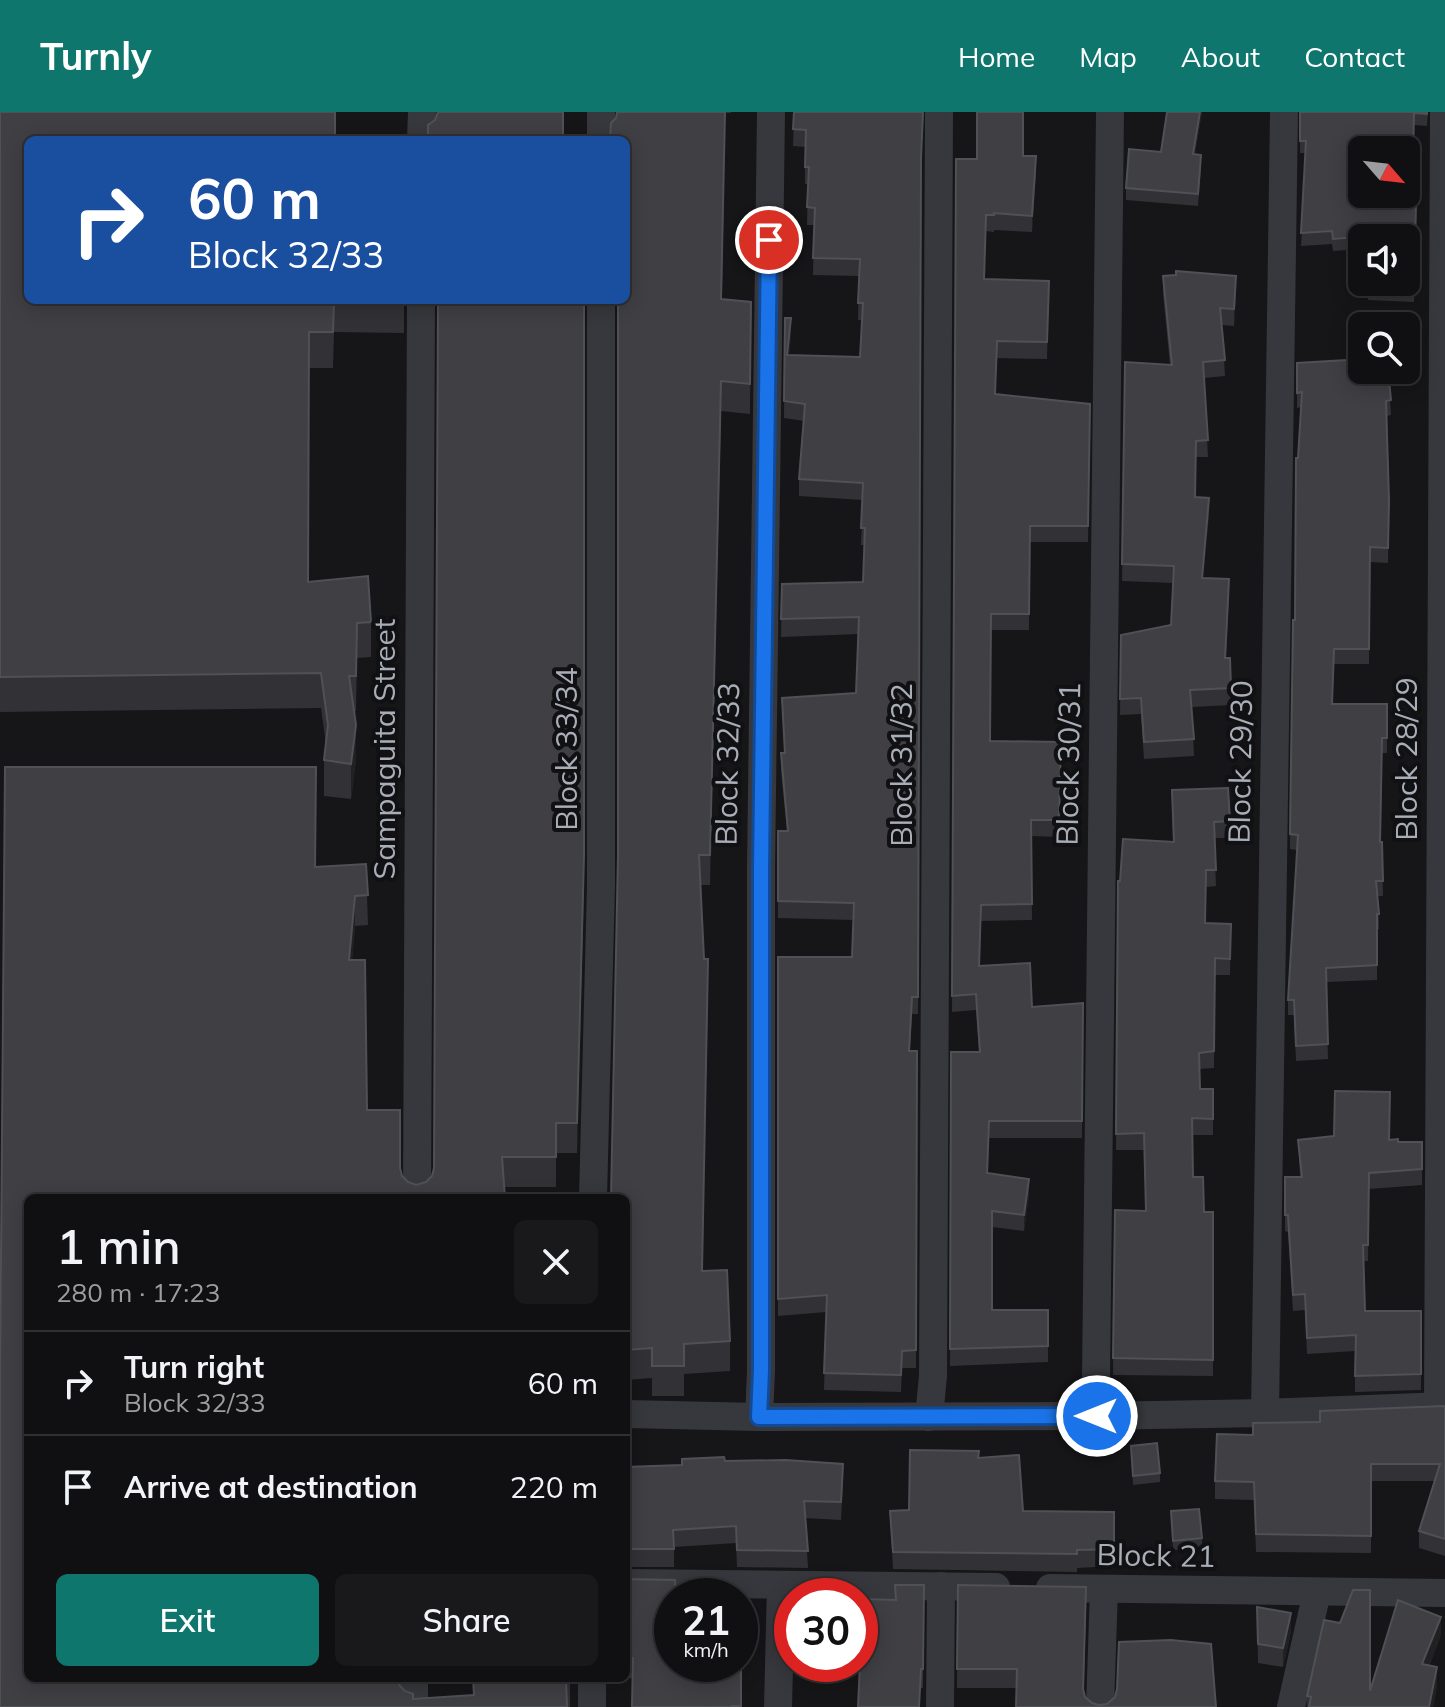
<!DOCTYPE html>
<html lang="en">
<head>
<meta charset="utf-8">
<style>
  body { margin:0; font-family:Mulish,sans-serif; background:#19191b; color:#f1f3f6; height:100vh; display:flex; flex-direction:column; font-size:30px; white-space:nowrap }
  * { box-sizing:border-box; margin:0 }
  p { font-size:26px; color:#9c9d9f }
  .icon { flex:none; width:44px; height:44px; fill:none; stroke:currentColor; stroke-width:2; stroke-linecap:round; stroke-linejoin:round }
  .map { position:relative; flex:1; overflow:hidden }
  .drawer { position:absolute; left:24px; top:1082px; width:606px; height:488px; display:flex; flex-direction:column; background:#101012; border-radius:12px; box-shadow:0 4px 20px #0003,0 0 0 2px #303032 }
  .drawer>* { flex:none }
  .guide { position:absolute; left:24px; top:24px; width:606px; height:168px; border-radius:12px; box-shadow:0 4px 20px #0003,0 0 0 2px #303032; background:#1a4fa0; color:#fff; overflow:hidden }
  .needle { width:52px; rotate:118deg }
  .tools { position:absolute; left:1348px; top:24px; display:grid; gap:16px }
  .tools a { display:grid; place-items:center; width:72px; height:72px; border-radius:12px; background:#101012; box-shadow:0 4px 20px #0003,0 0 0 2px #303032; font-size:40px }
  .speed { position:absolute; left:654px; top:1466px; display:flex; gap:16px; font-size:40px; font-weight:700; text-align:center }
  .speed>* { display:grid; place-content:center; width:104px; height:104px; border-radius:50%; background:#101012; box-shadow:0 4px 20px #0003,0 0 0 2px #303032; line-height:1 }
  .speed small { font-size:20px; font-weight:400 }
  .speed .limit { border:12px solid #d22; background:#fff; color:#111 }
  .pin { position:absolute; display:grid; place-items:center; width:68px; height:68px; color:#fff; margin:-34px; border:4px solid #fff; border-radius:50%; box-shadow:0 2px 8px #0007 }
  .me { position:absolute; width:88px; margin:-44px; rotate:270deg; stroke-linejoin:round; filter:drop-shadow(0 0 6px #0008) }
  .turn { display:flex; align-items:center; gap:28px; height:168px; padding:0 32px; font-size:36px }
  .turn .icon { width:104px; height:104px; stroke-width:2.5 }
  .turn b { display:block; font-size:56px; line-height:68px }
  .round { display:grid; place-items:center; flex:none; width:84px; height:84px; border-radius:12px; background:#19191b }
  .summary { display:flex; align-items:center; justify-content:space-between; height:136px; padding:0 32px }
  h1 { font-size:48px; font-weight:600; line-height:60px }
  .action { display:flex; gap:16px; margin-top:auto; padding:16px 32px }
  .action a { flex:1; height:92px; border-radius:12px; background:#0f766e; color:#fff; font-size:32px; font-weight:600; line-height:92px; text-align:center }
  .action a+a { background:#19191b; color:#f1f3f6 }
  ul { padding:0; list-style:none }
  li { display:flex; align-items:center; gap:24px; height:104px; padding:0 32px; border-top:2px solid #303032 }
  li div { flex:1 }
  li b { display:block; font-size:30px }
  li em { font-style:normal }
  header { display:flex; align-items:center; gap:48px; box-sizing:border-box; height:112px; padding:0 40px; background:#0f766e; color:#fff }
  header strong { font-size:38px }
  nav { display:flex; gap:44px; margin-inline-start:auto; font-size:28px }
  .map>svg:first-child { display:block }
  .lines { fill:none; stroke-linecap:round; stroke-linejoin:round }
  .street { stroke:#37383d; stroke-width:28 }
  .wall { fill:#323236 }
  .shaded-wall { fill:#212124 }
  .building { fill:#3f3f44; stroke:#4f5156; stroke-width:2; fill-rule:evenodd }
  .route-casing { stroke:#114b97; stroke-width:20 }
  .route { stroke:#1a73e8; stroke-width:14 }
  .labels { text-anchor:middle; stroke-width:8; stroke-linejoin:round; paint-order:stroke }
  .street-label { font-size:30px; fill:#a8adb8; stroke:#111113 }
</style>
</head>
<body>
<header>
<strong>Turnly</strong>
<nav><a>Home</a><a>Map</a><a>About</a><a>Contact</a></nav>
</header>
<div class="map">
<svg width="1445" height="1595" viewBox="0 0 1445 1595">
  <rect width="100%" height="100%" fill="#161618"/>
  <g class="lines">
    <!-- street -->
    <g class="street">
      <path d="M601 0V28"/>
      <path d="M421 28 422 0"/>
      <path d="M417 1086 421 188"/>
      <path d="M593 1086 601 773V188"/>
      <path d="M1438 1294 1444 0"/>
      <path d="M1265 1301 1284 0"/>
      <path d="M626 1302 759 1305 1097 1304 1265 1301 1445 1294"/>
      <path d="M1097 1304 1096 1267 1110 0"/>
      <path d="M759 1305 761 1259V755L771 0"/>
      <path d="M929 1305 933 1264 939 0"/>
      <path d="M626 1471 996 1475"/>
      <path d="M1050 1476 1445 1481"/>
      <path d="M414 1595V1566"/>
      <path d="M592 1595V1566"/>
      <path d="M778 1595 781 1473"/>
      <path d="M940 1595 941 1474"/>
      <path d="M1100 1595 1104 1477"/>
      <path d="M1291 1595 1317 1480"/>
    </g>
  </g>
  <!-- wall -->
  <g class="wall">
    <path d="M0 0 28 188H404V221L334 220 333 256H309V470L371 510V545L357 546 356 599H354L356 648 351 687 324 684V648L326 632 321 596 0 600Z"/>
    <path d="M617 0H731V1H725L722 187 751 190 750 302 721 299 710 773H701L704 847 708 877 702 1159 730 1229V1259L684 1262V1284H652V1266L626 1268V1086L618 743V188L616 6Z"/>
    <path d="M794 0H923L921 63 918 902H912L910 939H917L916 1256H902L901 1280 824 1278 826 1200 778 1204V845H852L854 808 778 806V719H787L781 659V641H784L782 586 856 581 859 522 781 525 782 472 863 470 865 433H861L863 388 799 384V367L804 309 784 306 785 206 791 224 789 243 860 245 862 208H858L859 164 813 163 814 113H807L808 72H805V35L793 34Z"/>
    <path d="M1202 0 1195 42 1201 55 1198 94 1126 88V76Z"/>
    <path d="M1300 0H1428L1427 14 1414 13 1412 92H1416L1414 190 1368 188V170L1406 126H1362V137L1333 139 1332 132 1301 134 1306 41H1300Z"/>
    <path d="M1023 44 1036 60 1032 120 994 118V120L986 119 984 167 1049 169 1047 247 997 246 995 282 1090 292 1088 430H1030L1029 518H991L990 629 1061 630 1059 725 1031 724 1032 808 981 809 980 854 1032 895 1083 891 1082 1026H989L988 1062 1029 1083 1024 1119 992 1115V1198H1048V1250L950 1254 951 940H979L976 898 952 900 956 47H977Z"/>
    <path d="M1163 164 1236 180 1234 214 1222 213 1225 264 1204 266 1208 345H1196V385L1209 403 1203 466 1229 484 1226 546 1231 576V593L1192 595 1194 644 1144 647 1141 602 1120 603 1121 523 1171 513 1173 471 1122 469 1125 250 1170 253 1163 181Z"/>
    <path d="M438 188H584V773L577 1041H556V1075H504L505 1086H28V1566H397L400 1574 405 1579 413 1582V1587L473 1583V1566H570V1595H0V1265L5 655H316L315 755 366 752 368 813 355 814 352 848H365L367 998H400V1056L402 1064 408 1070 416 1073 426 1070 432 1064 434 1056Z"/>
    <path d="M1297 251 1362 258H1390L1388 259 1391 303 1387 304 1389 389 1388 451 1370 450 1369 552H1334L1332 592H1387V641H1382L1381 730H1382L1383 784H1378L1379 817H1377V868L1326 870 1328 947 1296 949 1294 903H1288V888L1297 738 1290 737 1293 508H1295L1301 295 1297 296Z"/>
    <path d="M1172 678 1230 709V726H1214L1216 774 1206 775 1205 811 1231 812 1230 863H1215L1214 956 1199 957 1200 977H1213V1023H1192L1193 1065 1204 1100H1213V1264L1113 1263 1115 1098 1146 1099 1144 1038H1116L1118 769H1120L1173 730Z"/>
    <path d="M1298 1028H1390L1398 1030H1422V1073L1369 1077 1368 1149H1363L1365 1199H1421V1278L1355 1280V1239L1307 1242 1305 1198 1293 1199 1288 1120 1285 1119V1065H1300Z"/>
    <path d="M1445 1294V1444L1419 1436V1419L1434 1369H1371V1441L1256 1440 1254 1388 1215 1387V1369L1253 1323 1320 1310Z"/>
    <path d="M1131 1334 1160 1361V1370L1133 1373Z"/>
    <path d="M978 1346 1023 1399 1114 1400V1454L1077 1456V1460L893 1457 890 1399 909 1398Z"/>
    <path d="M725 1349 843 1369 841 1408 805 1406 808 1456 737 1455 736 1431 674 1435V1455H626V1355L682 1353Z"/>
    <path d="M1171 1399 1202 1426V1436L1173 1438Z"/>
    <path d="M626 1467 672 1552 741 1551V1595H632L633 1566H624H626Z"/>
    <path d="M895 1473H924L923 1576H921L895 1488Z"/>
    <path d="M958 1473 1086 1494 1084 1579 1085 1585 1092 1591 1099 1593 1216 1595H1016V1576H957Z"/>
    <path d="M1257 1495 1291 1520 1283 1555 1258 1551Z"/>
    <path d="M1441 1523 1429 1554 1437 1574 1433 1595H1307V1584L1370 1579Z"/>
  </g>
  <!-- shaded-wall -->
  <g class="shaded-wall">
    <path d="M1200 0H1202L1193 54V42Z"/>
    <path d="M1036 44V60L1032 120V104Z"/>
    <path d="M1236 164V180L1234 214V197Z"/>
    <path d="M791 206V224L787 261V243Z"/>
    <path d="M721 269V299L710 773V743Z"/>
    <path d="M1209 386V403L1202 483V466Z"/>
    <path d="M356 613V648L351 687V652Z"/>
    <path d="M584 743V773L577 1041V1011Z"/>
    <path d="M355 784V814L349 878V848Z"/>
    <path d="M1029 1067V1083L1024 1119V1103Z"/>
    <path d="M1291 1501V1520L1283 1555V1536Z"/>
    <path d="M1441 1505V1523L1422 1571V1552Z"/>
    <path d="M1437 1555V1574L1433 1595H1429Z"/>
  </g>
  <!-- building -->
  <g class="building">
    <path d="M0 0H335V28H28V188H334L333 220H309L308 470 368 464 371 510 357 511 356 564H349L356 613 351 652 324 648 328 613 321 561 0 565Z"/>
    <path d="M438 0H563V28H428V13L435 8Z"/>
    <path d="M617 0H725L721 187 751 190 750 272 721 269 710 743H699L704 847H708L702 1159 727 1158 730 1229 684 1232V1254H652V1236L626 1238V1086H611L618 743V188H626V28H610L611 11 616 6Z"/>
    <path d="M794 0H923L921 46 918 885H912L909 939H917L916 1238 902 1239 901 1263 824 1261 827 1183 778 1187V845H852L854 791 778 789V719H788L781 641H785L782 586 856 581 859 505 781 507 782 472 863 470 865 416H861L863 371 799 367 805 292 784 289 785 206H791L787 243 860 245 863 191H858L860 147 813 146 815 96 807 95 809 55H805L806 18 793 17Z"/>
    <path d="M977 0H1023V44H1036L1032 104 994 101V103H986L984 167 1049 169 1047 230 997 229 995 282 1090 292 1088 414H1030L1029 502H991L990 629 1061 630 1059 708H1031L1032 792 981 793 979 854 1030 851 1032 895 1083 891 1082 1009H989L987 1061 1029 1067 1024 1103 992 1099V1198H1048V1234L950 1237 951 940H980L976 882 952 884 956 47H977Z"/>
    <path d="M1167 0H1200L1193 42 1201 43 1198 82 1126 76 1129 37 1161 40Z"/>
    <path d="M1300 0H1427V2L1414 1 1412 92H1416L1414 177 1368 176V170H1406V126H1370V124L1333 127 1332 119 1301 121 1306 29H1300ZM1362 38H1406V82H1362Z"/>
    <path d="M1176 159 1236 164 1234 197 1220 196 1225 248 1203 250 1208 328 1196 329 1195 385 1209 386 1202 466 1229 467 1225 546H1230L1231 576 1190 578 1194 627 1144 630 1141 586 1120 587 1121 523 1171 513 1174 454 1122 452 1125 250 1172 253 1163 164 1176 163Z"/>
    <path d="M438 188H584V743L577 1011H556V1045H502L505 1086H28V1566H397L400 1574 405 1579 413 1582V1587L474 1583 473 1566H570V1567H566L567 1595H0V1265L5 655H316L315 755 366 752 368 783 355 784 349 848H365L367 998H400V1056L402 1064 408 1070 416 1073 426 1070 432 1064 434 1056Z"/>
    <path d="M1347 216H1362V258H1388L1391 288 1386 289 1389 389 1388 436 1370 435 1369 537H1334L1332 592H1387V626H1382L1380 730H1382L1383 769H1376L1379 802H1377V853L1326 856 1328 932 1296 934 1294 888H1288L1298 723 1290 722 1293 508H1295L1296 346H1298L1302 280 1297 281V251L1347 248Z"/>
    <path d="M1228 676 1230 709 1214 710 1216 758H1206L1205 811 1231 812 1230 847 1215 846 1214 939 1199 941 1200 977H1213V1007L1192 1006 1193 1065H1203L1204 1100H1213V1248L1113 1246 1115 1098 1146 1099 1144 1021 1116 1022 1118 769H1120L1123 727 1174 730 1172 678Z"/>
    <path d="M1335 979 1390 980 1389 1028 1398 1027V1030H1422V1057L1369 1061 1368 1133H1363L1365 1199H1421V1262L1355 1264 1356 1223 1307 1226 1305 1182 1293 1183 1288 1103H1285V1065H1302L1298 1028 1334 1024Z"/>
    <path d="M1445 1294V1427L1419 1419 1440 1352H1371V1424L1256 1422 1254 1370 1215 1369 1217 1322 1253 1323V1311L1320 1310V1299Z"/>
    <path d="M1157 1331 1160 1361 1133 1364 1131 1334Z"/>
    <path d="M910 1338 979 1339 978 1346 1019 1343 1023 1399 1114 1400V1437L1077 1438V1442L893 1440 890 1399 909 1398Z"/>
    <path d="M724 1345 725 1349 786 1348 843 1352 841 1390 804 1389 808 1439 737 1438 736 1414 673 1418 674 1437H626V1355L682 1353V1347Z"/>
    <path d="M1199 1397 1202 1426 1173 1429 1171 1399Z"/>
    <path d="M626 1467 675 1468 676 1484H684H672V1552L741 1551V1594H732V1595H632L633 1546 626 1545Z"/>
    <path d="M895 1473H924L923 1557H921L919 1595H858L863 1487 896 1488Z"/>
    <path d="M958 1473 1086 1475 1083 1577 1085 1585 1092 1591 1099 1593 1107 1592 1115 1585 1117 1577 1119 1530 1171 1528 1211 1532 1216 1595H1016L1017 1557H957Z"/>
    <path d="M1353 1478H1370V1579L1398 1488 1441 1505 1422 1552 1437 1555 1429 1595H1309L1311 1585 1307 1584 1324 1508 1340 1511Z"/>
    <path d="M1257 1495 1291 1501 1283 1536 1258 1532Z"/>
  </g>
  <g class="lines">
    <defs>
      <path id="route" d="M769 128 761 755V1259L759 1305 1097 1304"/>
    </defs>
    <!-- route casing -->
    <use href="#route" class="route-casing"/>
    <!-- route -->
    <use href="#route" class="route"/>
  </g>
  <g class="labels">
    <!-- street labels -->
    <g class="street-label">
      <text transform="translate(385 637) rotate(-90)" y="10">Sampaguita Street</text>
      <text transform="translate(567 637) rotate(-90)" y="10">Block 33/34</text>
      <text transform="translate(1407 647) rotate(-90)" y="10">Block 28/29</text>
      <text transform="translate(1241 650) rotate(-89)" y="10">Block 29/30</text>
      <text transform="translate(728 652) rotate(-89)" y="10">Block 32/33</text>
      <text transform="translate(1069 652) rotate(-89)" y="10">Block 30/31</text>
      <text transform="translate(902 653) rotate(-90)" y="10">Block 31/32</text>
      <text transform="translate(1156 1444) rotate(1)" y="10">Block 21</text>
    </g>
  </g>
</svg>
<div class="tools">
<a><svg class="needle" viewBox="-14 -14 28 28"><path d="M0-13l5 13h-10z" fill="#e53935"/><path d="M0 13l5-13h-10z" fill="#9c9d9f"/></svg></a>
<a><svg class="icon" aria-label="sound" viewBox="0 0 24 24"><path d="M4 9h4l5-4v14l-5-4H4zM17 9q2 3 0 6"/></svg></a>
<a><svg class="icon" aria-label="search" viewBox="0 0 24 24"><circle cx="10" cy="10" r="6"/><path d="M15 15l6 6"/></svg></a>
</div>
<div class="speed"><div>21<small>km/h</small></div><div class="limit">30</div></div>
<div class="pin" style="left:769px;top:128px;background:#d93025"><svg class="icon" aria-label="arrive" viewBox="0 0 24 24"><path d="M6 21V4h12l-3 4 3 4H6"/></svg></div>
<svg class="me" style="left:1097px;top:1304px" viewBox="-20 -20 40 40"><circle r="17" fill="#1a73e8" stroke="#fff" stroke-width="3"/><path d="M0-11L8 9 0 5-8 9z" fill="#fff"/></svg>
<div class="guide">
<div class="turn"><svg class="icon" aria-label="right" viewBox="0 0 24 24"><path d="M7 20v-9h11M14 6l5 5-5 5"/></svg><div><b>60 m</b>Block 32/33</div></div>
</div>
<section class="drawer">
<div class="summary"><div><h1>1 min</h1><p>280 m · 17:23</p></div><a class="round"><svg class="icon" aria-label="close" viewBox="0 0 24 24"><path d="M6 6l12 12M18 6L6 18"/></svg></a></div>
<ul>
<li><svg class="icon" aria-label="right" viewBox="0 0 24 24"><path d="M7 20v-9h11M14 6l5 5-5 5"/></svg><div><b>Turn right</b><p>Block 32/33</p></div><em>60 m</em></li>
<li><svg class="icon" aria-label="arrive" viewBox="0 0 24 24"><path d="M6 21V4h12l-3 4 3 4H6"/></svg><div><b>Arrive at destination</b></div><em>220 m</em></li>
</ul>
<div class="action"><a>Exit</a><a>Share</a></div>
</section>
</div>
</body>
</html>
